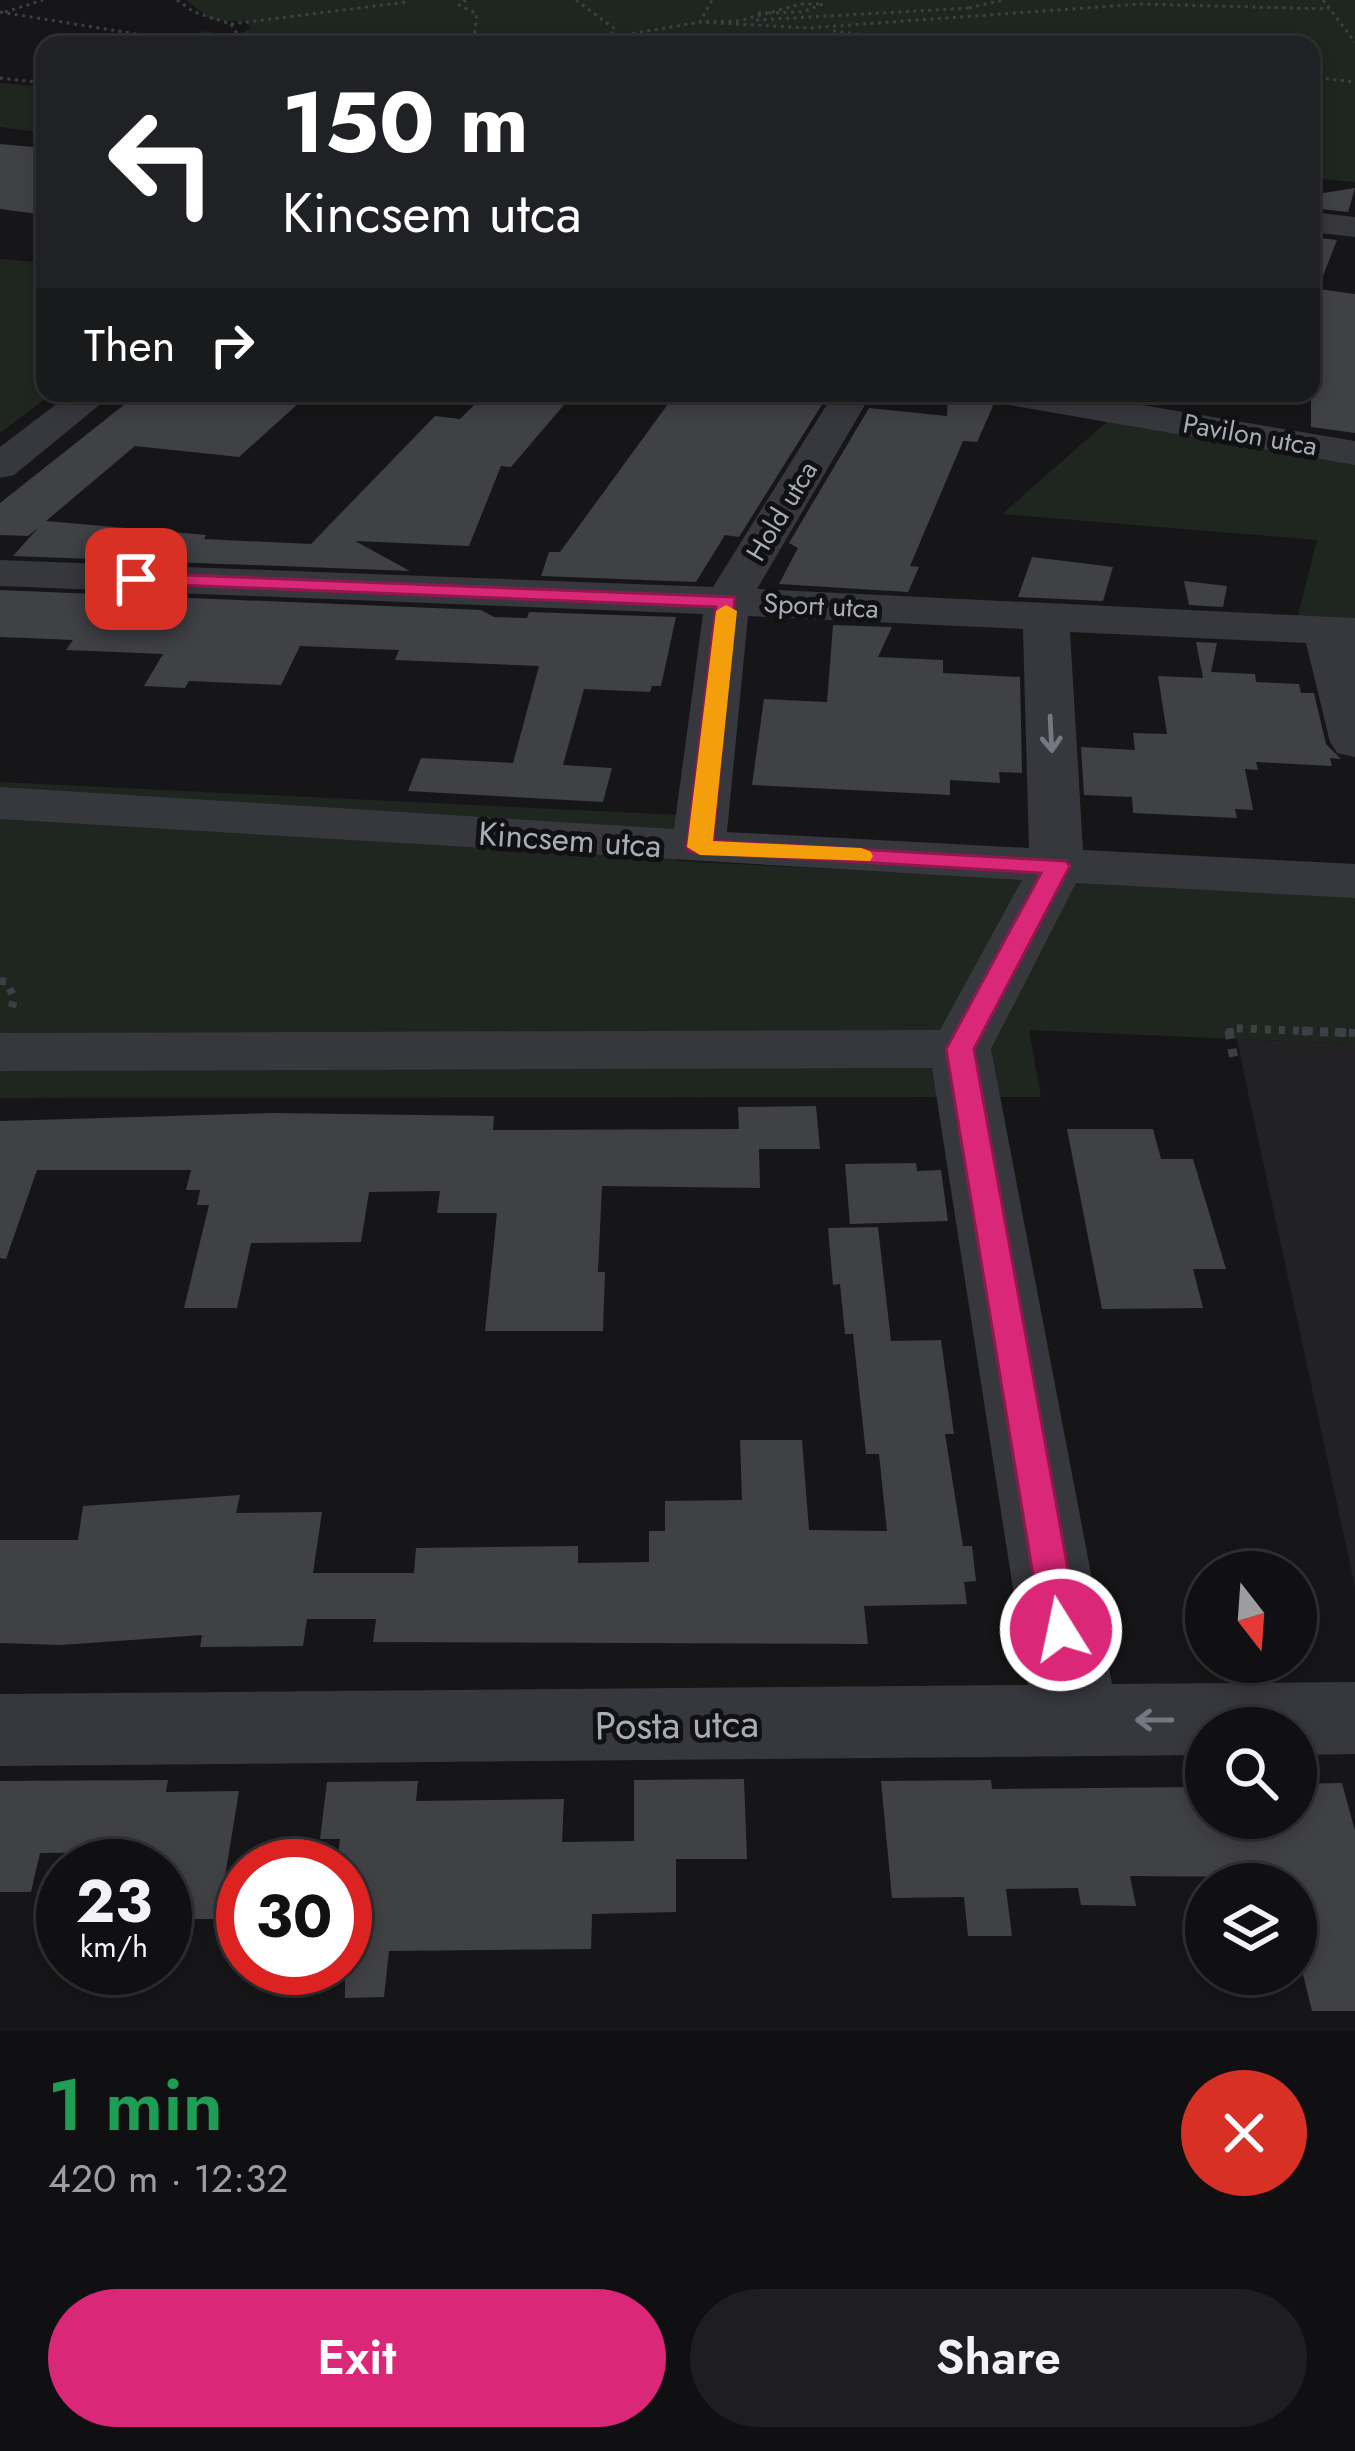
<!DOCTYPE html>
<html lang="en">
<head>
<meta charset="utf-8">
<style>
  body { margin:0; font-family:Jost,sans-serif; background:#1e1e20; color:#f1f3f6; height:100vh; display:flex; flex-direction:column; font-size:45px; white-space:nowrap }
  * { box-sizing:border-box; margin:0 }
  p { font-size:39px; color:#9c9d9f }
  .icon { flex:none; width:66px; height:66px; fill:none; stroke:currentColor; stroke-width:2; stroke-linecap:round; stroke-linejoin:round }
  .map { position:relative; height:2031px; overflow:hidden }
  .sheet { display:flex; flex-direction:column; background:#101012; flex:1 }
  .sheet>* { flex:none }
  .top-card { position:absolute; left:36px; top:36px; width:1284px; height:366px; border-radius:24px; box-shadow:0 6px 18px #0003,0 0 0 3px #303032; background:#202124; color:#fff; overflow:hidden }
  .needle { width:78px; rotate:163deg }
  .buttons { position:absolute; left:1185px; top:1551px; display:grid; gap:24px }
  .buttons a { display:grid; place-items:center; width:132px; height:132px; border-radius:50%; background:#101012; box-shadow:0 6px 18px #0003,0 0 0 3px #303032; font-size:60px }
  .speed { position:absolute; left:36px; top:1839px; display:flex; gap:24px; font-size:60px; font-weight:700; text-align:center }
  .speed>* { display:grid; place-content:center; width:156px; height:156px; border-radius:50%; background:#101012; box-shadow:0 6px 18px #0003,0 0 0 3px #303032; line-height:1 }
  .speed small { font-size:30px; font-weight:400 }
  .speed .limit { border:18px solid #d22; background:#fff; color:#111 }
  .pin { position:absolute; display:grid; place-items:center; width:102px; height:102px; color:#fff; margin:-51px; border-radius:24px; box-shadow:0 6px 18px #0006 }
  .me { position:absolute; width:132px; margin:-66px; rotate:350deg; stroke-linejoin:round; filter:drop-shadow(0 0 9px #0008) }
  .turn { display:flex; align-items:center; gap:42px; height:252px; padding:0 48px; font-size:54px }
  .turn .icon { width:156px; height:156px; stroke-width:2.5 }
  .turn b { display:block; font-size:84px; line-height:102px }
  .then { display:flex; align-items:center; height:114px; padding:0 48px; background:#0003; gap:24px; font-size:45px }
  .round { display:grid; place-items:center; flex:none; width:126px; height:126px; border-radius:63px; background:#1e1e20 }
  .overview { display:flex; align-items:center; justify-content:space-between; height:204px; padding:0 48px }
  h1 { font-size:72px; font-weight:600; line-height:90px; color:#1e9e55 }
  .action { display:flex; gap:24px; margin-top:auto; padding:24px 48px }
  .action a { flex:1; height:138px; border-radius:72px; background:#db2777; color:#fff; font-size:48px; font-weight:600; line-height:138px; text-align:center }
  .action a+a { background:#1e1e20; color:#f1f3f6 }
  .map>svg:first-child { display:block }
  .built { fill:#222225 }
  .green { fill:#1e261f }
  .building { fill:#404145 }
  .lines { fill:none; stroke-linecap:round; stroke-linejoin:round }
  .path-far2 { stroke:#3d3f44; stroke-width:3; stroke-dasharray:3 4.5; stroke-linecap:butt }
  .path-far1 { stroke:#3d3f44; stroke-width:8; stroke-dasharray:6 8; stroke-linecap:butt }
  .path { stroke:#3d3f44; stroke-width:9; stroke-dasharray:8 10; stroke-linecap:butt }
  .minor { fill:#37383d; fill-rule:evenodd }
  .oneway { stroke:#757881 }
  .route { fill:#db2777; stroke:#8e194d; stroke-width:3 }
  .slow { fill:#f59e0b }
  .labels { text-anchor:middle; stroke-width:10; stroke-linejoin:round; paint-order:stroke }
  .far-street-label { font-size:27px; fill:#a8adb8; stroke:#111113 }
  .street-label { font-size:33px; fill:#a8adb8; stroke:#111113 }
  .near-street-label { font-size:39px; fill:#a8adb8; stroke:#111113 }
</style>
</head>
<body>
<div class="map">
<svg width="1355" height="2031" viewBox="0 0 1355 2031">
  <rect width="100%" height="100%" fill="#161618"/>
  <!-- built -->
  <path class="built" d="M1237 1039 1355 1044V1587L1249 1097Z"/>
  <!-- green -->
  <g class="green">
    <path d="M186 0H1355V182L1311 178V45H185L202 31 236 36 251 28 246 22 211 20Z"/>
    <path d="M0 83 45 87V133L0 127Z"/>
    <path d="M45 257V393H53L0 433V259L36 262Z"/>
    <path d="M1110 419 1355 462V626L1296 623 1317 540 1002 514Z"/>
    <path d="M0 782 680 815 677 861 1355 896V1044L1029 1030 1041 1097 0 1098Z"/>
  </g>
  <!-- building -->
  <g class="building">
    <path d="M0 144 45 148V215L0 209Z"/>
    <path d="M1355 188 1348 212 1311 208V195Z"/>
    <path d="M1311 237 1337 240 1318 289 1355 294V433L1311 427Z"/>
    <path d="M139 393H310L239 457 135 446 46 521 206 535 204 539 311 544 435 416 460 419 486 393H574L511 467 501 466 469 546 355 541 410 571 13 556 38 528 28 536 0 535V503Z"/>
    <path d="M676 393H816L810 401 823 403 739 537 725 535 696 582 541 576 549 552H560Z"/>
    <path d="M948 393H980L993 406 977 442 963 441 910 566 919 567 908 592 779 584 798 548 789 543 869 408 947 416Z"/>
    <path d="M1032 557 1113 567 1103 601 1018 597Z"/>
    <path d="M1184 581 1227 586 1223 607 1189 605Z"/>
    <path d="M0 590 481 610 494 617 527 618 529 612 676 617 661 686H652L650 692 584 689 563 765 612 768 603 802 408 791 421 758 513 763 539 666 395 660 399 650 300 646 281 685 189 681 185 688 144 686 163 654 66 650 73 640 0 637Z"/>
    <path d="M833 625 892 627 878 657 943 660V673L1020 677 1022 773 999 772 1000 783 950 780V795L752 785 764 699 827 702Z"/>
    <path d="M1196 642 1217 643 1211 672 1255 674 1256 682 1299 684 1301 693H1314L1326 744 1341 759 1330 758 1332 766 1256 762 1258 770 1245 769 1253 810 1235 809 1237 818 1133 813 1132 797 1084 795 1081 747 1135 750 1133 733 1167 734 1158 676 1203 678Z"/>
    <path d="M816 1106 820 1149H759L760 1188 602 1186 598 1272H605L603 1331H485L497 1213H437L440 1191 369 1192 361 1242 251 1243 237 1308H184L209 1205H197L200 1190H186L191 1170H37L6 1259 0 1258V1121L273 1113 494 1116 493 1130 739 1129 738 1107Z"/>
    <path d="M1067 1129H1153L1161 1159H1193L1226 1269H1193L1203 1308 1102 1309Z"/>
    <path d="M916 1163 917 1171 941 1170 948 1221 850 1224 845 1164Z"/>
    <path d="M878 1227 891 1341 941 1340 954 1434H945L963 1546H972L976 1581 964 1582 967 1604 864 1606 868 1644 373 1642 376 1619H307L303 1646 200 1647 202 1635 61 1645 0 1643V1540H78L83 1506 240 1495 236 1513 322 1512 313 1573H414L416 1548 578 1546V1563L649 1562V1531H665V1501L742 1500 740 1440H802L809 1530 887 1531 879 1454H866L853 1334H845L840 1284 833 1285 828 1228Z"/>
    <path d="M744 1779 747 1859H676V1912L592 1914 591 1949 389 1951 384 1997 345 1998V1866H337L340 1839H320L327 1782 418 1781 416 1801 564 1799 562 1842 634 1841V1780Z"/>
    <path d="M168 1780 166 1792 239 1791 218 1919H165V1866H129L132 1852 40 1853 31 1892H0V1781Z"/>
    <path d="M991 1780 992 1789 1202 1787 1206 1818H1296V1784L1342 1783 1355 1831V2011H1312L1296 1946V1884H1281L1279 1877 1130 1876 1136 1906 1081 1905 1078 1888 1006 1889 1012 1936H968L964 1897 892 1898 881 1781Z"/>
  </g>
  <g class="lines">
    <!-- path-far2 -->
    <g class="path-far2">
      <path d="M177 0 194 12 231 24 241 40 239 45"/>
      <path d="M466 0 459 5 477 14 473 45"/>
      <path d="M576 0 615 29 601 45"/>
      <path d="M1323 0 1355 42"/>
      <path d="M801 4H823L802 12 768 13Z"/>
      <path d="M969 8 1003 0"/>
      <path d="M0 12 205 45"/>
      <path d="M5 12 43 0"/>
      <path d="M758 13H768"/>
      <path d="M768 13 739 21 700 22 809 28 1140 4 1329 9"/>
      <path d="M756 20 970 8"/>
      <path d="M231 24 407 2"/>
      <path d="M833 31 945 45"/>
      <path d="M251 45 314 37"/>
      <path d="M566 45 700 22 712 0"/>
      <path d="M1311 77 1355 82"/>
      <path d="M0 78 45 83"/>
    </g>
    <!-- path-far1 -->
    <g class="path-far1">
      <path d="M0 981 7 982 14 998 10 1015"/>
      <path d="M1230 1034 1229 1028 1355 1033"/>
    </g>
    <!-- path -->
    <g class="path">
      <path d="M1229 1031 1235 1066"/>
      <path d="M1302 1031 1355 1033"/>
    </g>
    <!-- minor -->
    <g class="minor">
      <path d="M1311 212 1355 217V237L1311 232Z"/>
      <path d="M71 393H114L14 475 0 478V447Z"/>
      <path d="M834 393H872L757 589 1355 618V757L1337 753 1330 742 1306 643 1070 632 1083 850 1355 864V898L1076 883 991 1049 1112 1684 1355 1682V1754L1296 1755V1728H1206V1755L0 1766V1694L1028 1685 932 1068 0 1071V1033L940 1030 1022 880 0 819V787L674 829 703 614 0 586V560L713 587ZM748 616 1023 629 1029 848 727 832Z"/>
      <path d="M984 393H1071L1355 441V465L1003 404 990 401Z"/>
    </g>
  </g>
  <!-- one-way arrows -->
  <defs><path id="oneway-shaft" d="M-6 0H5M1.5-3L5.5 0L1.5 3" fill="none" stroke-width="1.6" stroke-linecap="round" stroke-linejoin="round" transform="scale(3)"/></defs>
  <g class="oneway">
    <use href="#oneway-shaft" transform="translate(1051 734) rotate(87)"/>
    <use href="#oneway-shaft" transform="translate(1154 1720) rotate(180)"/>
  </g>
  <!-- route -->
  <path class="route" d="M136 573 735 597 713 841 1066 861 1070 866 974 1049 1079 1630 1074 1641 1061 1646 1048 1641 1042 1630 946 1049 1041 873 691 852 687 847 716 607 129 583V574Z"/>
  <!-- slow -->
  <path class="slow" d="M726 605 737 611 713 841 861 848 870 851 873 856 870 861 700 855 687 847 716 611Z"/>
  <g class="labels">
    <!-- far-street labels -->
    <g class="far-street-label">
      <text transform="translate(1250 435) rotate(10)" y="9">Pavilon utca</text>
      <text transform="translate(782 511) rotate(-59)" y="9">Hold utca</text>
      <text transform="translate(821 606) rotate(3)" y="9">Sport utca</text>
    </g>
    <!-- street labels -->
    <g class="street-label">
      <text transform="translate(570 839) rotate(4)" y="12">Kincsem utca</text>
    </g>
    <!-- near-street labels -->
    <g class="near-street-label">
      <text transform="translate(677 1724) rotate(-1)" y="14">Posta utca</text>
    </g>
  </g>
</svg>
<div class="buttons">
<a><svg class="needle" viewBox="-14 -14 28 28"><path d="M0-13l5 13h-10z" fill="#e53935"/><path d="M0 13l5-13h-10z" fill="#9c9d9f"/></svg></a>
<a><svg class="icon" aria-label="search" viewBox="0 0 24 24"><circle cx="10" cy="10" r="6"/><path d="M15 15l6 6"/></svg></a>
<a><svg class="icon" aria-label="layers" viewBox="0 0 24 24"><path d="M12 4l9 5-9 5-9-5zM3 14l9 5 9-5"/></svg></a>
</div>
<div class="speed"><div>23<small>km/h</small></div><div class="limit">30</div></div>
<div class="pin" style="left:136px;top:579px;background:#d93025"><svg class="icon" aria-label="arrive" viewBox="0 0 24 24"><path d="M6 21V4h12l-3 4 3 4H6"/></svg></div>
<svg class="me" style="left:1061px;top:1630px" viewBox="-20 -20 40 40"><circle r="17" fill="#db2777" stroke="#fff" stroke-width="3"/><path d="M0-11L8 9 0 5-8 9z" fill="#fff"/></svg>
<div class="top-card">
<div class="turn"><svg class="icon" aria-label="left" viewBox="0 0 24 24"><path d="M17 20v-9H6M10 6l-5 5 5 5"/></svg><div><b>150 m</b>Kincsem utca</div></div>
<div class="then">Then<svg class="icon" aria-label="right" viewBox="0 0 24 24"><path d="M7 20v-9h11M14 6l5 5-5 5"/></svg></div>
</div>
</div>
<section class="sheet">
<div class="overview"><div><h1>1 min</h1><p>420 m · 12:32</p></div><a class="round" style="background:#d93025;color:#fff"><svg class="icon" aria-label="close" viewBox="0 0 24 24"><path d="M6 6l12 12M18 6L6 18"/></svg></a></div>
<div class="action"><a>Exit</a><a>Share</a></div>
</section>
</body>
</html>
